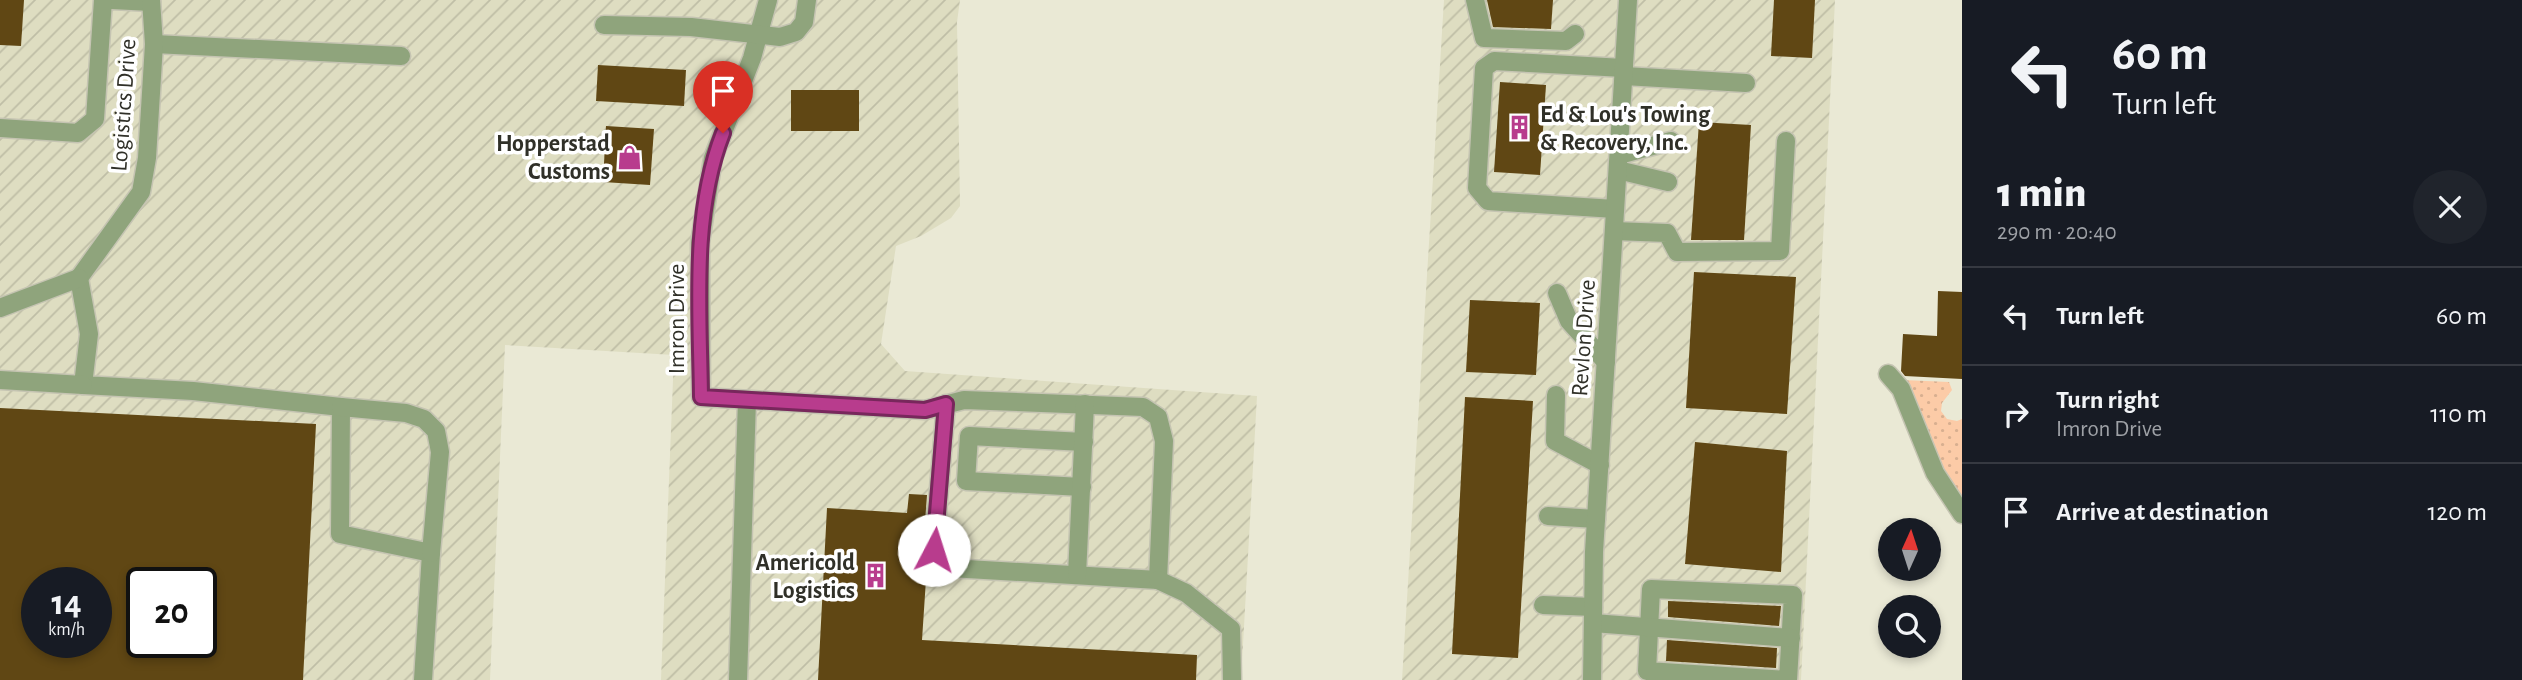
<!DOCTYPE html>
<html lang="en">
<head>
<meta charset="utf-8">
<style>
  body { margin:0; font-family:"Alegreya Sans",sans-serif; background:#20242c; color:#f1f3f6; height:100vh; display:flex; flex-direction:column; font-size:26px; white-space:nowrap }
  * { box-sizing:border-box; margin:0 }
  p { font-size:23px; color:#9ea1a6 }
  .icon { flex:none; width:38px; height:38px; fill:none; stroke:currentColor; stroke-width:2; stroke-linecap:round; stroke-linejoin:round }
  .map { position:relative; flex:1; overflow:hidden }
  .side { display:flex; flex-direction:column; background:#171b24; width:560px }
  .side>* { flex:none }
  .banner { background:#171b24; color:#f1f3f6; overflow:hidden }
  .needle { width:46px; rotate:3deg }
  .tools { position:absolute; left:1878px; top:518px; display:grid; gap:14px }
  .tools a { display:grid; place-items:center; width:63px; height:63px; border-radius:50%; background:#171b24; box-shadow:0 4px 10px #0003; font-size:35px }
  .speed { position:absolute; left:21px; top:567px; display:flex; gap:14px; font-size:35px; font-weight:700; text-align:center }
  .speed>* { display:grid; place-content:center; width:91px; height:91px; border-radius:50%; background:#171b24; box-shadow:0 4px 10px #0003; line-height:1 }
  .speed small { font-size:18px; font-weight:400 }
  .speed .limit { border:4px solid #111; border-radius:10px; background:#fff; color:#111 }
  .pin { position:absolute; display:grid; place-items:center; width:60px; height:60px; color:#fff; margin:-72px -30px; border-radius:50% 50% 50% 0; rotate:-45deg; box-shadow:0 0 7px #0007 }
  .pin .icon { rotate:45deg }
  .me { position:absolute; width:77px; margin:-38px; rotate:5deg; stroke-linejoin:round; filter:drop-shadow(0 0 5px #0008) }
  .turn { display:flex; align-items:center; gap:24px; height:147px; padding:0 35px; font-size:32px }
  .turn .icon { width:91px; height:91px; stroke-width:2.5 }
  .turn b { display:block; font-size:49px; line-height:60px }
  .round { display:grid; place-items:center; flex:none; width:74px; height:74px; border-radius:37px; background:#20242c }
  .summary { display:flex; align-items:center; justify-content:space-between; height:119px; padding:0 35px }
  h1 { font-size:42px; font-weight:800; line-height:52px }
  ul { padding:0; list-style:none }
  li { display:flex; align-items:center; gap:21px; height:98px; padding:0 35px; border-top:2px solid #363941 }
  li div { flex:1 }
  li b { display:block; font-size:26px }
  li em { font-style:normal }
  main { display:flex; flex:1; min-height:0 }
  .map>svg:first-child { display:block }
  .industrial { fill:url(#industrial-furrows); fill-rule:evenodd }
  .green { fill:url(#green-dots) }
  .building { fill:#604714; fill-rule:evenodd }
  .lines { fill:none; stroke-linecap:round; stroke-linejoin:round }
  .minor-casing { stroke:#c5c4b2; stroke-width:21 }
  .minor { stroke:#8fa47c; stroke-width:18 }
  .route-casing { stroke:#78275c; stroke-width:18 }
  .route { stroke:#b83c8d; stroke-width:12 }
  .labels { text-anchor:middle; stroke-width:7; stroke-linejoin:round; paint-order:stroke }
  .street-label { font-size:24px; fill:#303028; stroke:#fff }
  .poi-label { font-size:24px; font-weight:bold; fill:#303028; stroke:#fff; text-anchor:end }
</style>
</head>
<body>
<main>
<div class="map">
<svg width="1962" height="680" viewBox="0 0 1962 680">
  <defs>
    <pattern id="industrial-furrows" width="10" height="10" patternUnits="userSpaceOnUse" patternTransform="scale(1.75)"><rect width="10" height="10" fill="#deddc1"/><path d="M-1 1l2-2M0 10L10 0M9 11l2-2" fill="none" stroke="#bfbea6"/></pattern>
    <pattern id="green-dots" width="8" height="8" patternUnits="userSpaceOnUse" patternTransform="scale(1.75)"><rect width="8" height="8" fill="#fccba7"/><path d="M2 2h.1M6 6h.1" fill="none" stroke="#d8af90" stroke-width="1.8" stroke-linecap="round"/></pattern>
  </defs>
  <rect width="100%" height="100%" fill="#eae9d5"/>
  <!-- industrial -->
  <g class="industrial">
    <path d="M0 0H960L957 22 960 206 951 218 921 236 896 246 881 344 905 371 1257 396 1241 680H661L674 355 505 345 490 680H0ZM37 583H96V642H37ZM142 583H201V642H142Z"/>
    <path d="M1444 0H1835L1801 680H1402Z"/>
  </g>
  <!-- green -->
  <path class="green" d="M1903 380 1949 382 1952 390 1942 403 1941 411 1947 419 1957 421 1962 419V512Z"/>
  <!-- building -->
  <g class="building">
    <path d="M0 0H24L21 46 0 45Z"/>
    <path d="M1487 0H1553L1551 29 1493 27Z"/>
    <path d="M1774 0H1815L1812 58 1771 56Z"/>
    <path d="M598 65 686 70 684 106 596 101Z"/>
    <path d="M1500 82 1546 85 1540 175 1494 172Z"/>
    <rect x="791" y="90" width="68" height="41"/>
    <path d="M1699 122 1751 125 1744 240H1691Z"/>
    <path d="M606 126 654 129 650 185 603 182Z"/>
    <path d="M1694 272 1796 277 1787 414 1686 408Z"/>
    <path d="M1938 291 1962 292V379L1905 376 1901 371 1903 334 1937 336Z"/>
    <path d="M1470 300 1540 303 1536 375 1466 372Z"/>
    <path d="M1465 397 1533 401 1518 658 1452 654Z"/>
    <path d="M0 408 316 424 303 680H0ZM37 583H96V642H37ZM142 583H201V642H142Z"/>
    <path d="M1695 442 1787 451 1781 572 1685 564Z"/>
    <path d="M909 494 927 495 923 548 927 564 922 640 1197 655 1196 680H818L827 508 907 513Z"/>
    <path d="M1668 601 1781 606 1779 626 1668 617Z"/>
    <path d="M1667 640 1777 648 1776 668 1666 661Z"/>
  </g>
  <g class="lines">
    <defs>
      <g id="minor">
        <path d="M112 0 151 2"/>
        <path d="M768 0 752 58 713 158 700 243 701 397 925 410 964 400 1143 407 1158 417 1164 441 1158 580 950 568 938 561 934 549 946 404"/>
        <path d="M1475 0 1484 38 1566 41 1575 34"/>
        <path d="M604 25 691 27 780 37 796 32 804 22 807 0"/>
        <path d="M154 44 401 56"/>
        <path d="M1624 76 1746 83"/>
        <path d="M0 128 78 133 95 119 103 0"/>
        <path d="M1619 155 1671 141"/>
        <path d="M1618 170 1668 182"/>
        <path d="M1615 209 1488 201 1477 188 1484 68 1494 61 1624 68"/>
        <path d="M1614 231 1667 233 1677 252 1780 251 1786 141"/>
        <path d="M79 278 89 334 83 385 193 391 341 407 340 534 431 553 423 680"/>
        <path d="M79 278 141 192 147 158 154 44 151 0"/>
        <path d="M1557 293 1569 321 1606 362"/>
        <path d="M0 308 79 278"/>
        <path d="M1888 374 1901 389 1935 473 1962 514"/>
        <path d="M0 380 83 385"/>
        <path d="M1556 395 1555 441 1600 465"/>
        <path d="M341 407 406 413 424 419 436 431 440 452 431 553"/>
        <path d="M1082 487 966 481 969 436 1084 442"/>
        <path d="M1548 516 1596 519"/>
        <path d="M1077 575 1085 404"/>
        <path d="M1158 580 1186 593 1231 629 1232 680"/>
        <path d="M1651 589 1793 595 1788 680 1647 671Z"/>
        <path d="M1543 605 1593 607"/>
        <path d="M1593 623 1791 638"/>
        <path d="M738 680 747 400"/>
        <path d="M1592 680 1594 552 1628 0"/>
      </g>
    </defs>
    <!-- minor casing -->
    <use href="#minor" class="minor-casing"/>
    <!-- minor -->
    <use href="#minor" class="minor"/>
  </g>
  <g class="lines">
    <defs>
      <path id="route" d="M723 133C691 215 700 310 701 397L925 410 946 404 934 550"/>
    </defs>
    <!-- route casing -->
    <use href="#route" class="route-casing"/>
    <!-- route -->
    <use href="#route" class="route"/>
  </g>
  <!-- icons -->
  <defs>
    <symbol id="building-bare" viewBox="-9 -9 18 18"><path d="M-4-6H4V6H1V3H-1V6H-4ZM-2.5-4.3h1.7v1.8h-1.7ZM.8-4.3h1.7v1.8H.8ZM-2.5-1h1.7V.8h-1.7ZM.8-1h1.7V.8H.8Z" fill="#b83c8d" stroke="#fff" stroke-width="2.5" paint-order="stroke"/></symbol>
    <symbol id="shop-bare" viewBox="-9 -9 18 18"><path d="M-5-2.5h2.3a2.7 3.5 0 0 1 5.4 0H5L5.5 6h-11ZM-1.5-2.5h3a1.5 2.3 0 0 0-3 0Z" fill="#b83c8d" stroke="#fff" stroke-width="2.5" paint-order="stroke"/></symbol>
  </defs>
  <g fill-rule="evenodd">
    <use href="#building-bare" x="1502" y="110" width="35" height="35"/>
    <use href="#shop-bare" x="612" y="140" width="35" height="35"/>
    <use href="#building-bare" x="858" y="558" width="35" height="35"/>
  </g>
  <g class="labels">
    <!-- street labels -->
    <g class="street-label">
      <text transform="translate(123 105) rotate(-86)" y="8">Logistics Drive</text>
      <text transform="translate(676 319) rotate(-90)" y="8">Imron Drive</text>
      <text transform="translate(1583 338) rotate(-86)" y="8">Revlon Drive</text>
    </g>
    <!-- poi labels -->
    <g class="poi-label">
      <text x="1540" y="122" text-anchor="start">Ed &amp; Lou's Towing<tspan x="1540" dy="28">&amp; Recovery, Inc.</tspan></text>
      <text x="610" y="151">Hopperstad<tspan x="610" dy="28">Customs</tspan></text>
      <text x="855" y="570">Americold<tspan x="855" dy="28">Logistics</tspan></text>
    </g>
  </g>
</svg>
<div class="tools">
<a><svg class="needle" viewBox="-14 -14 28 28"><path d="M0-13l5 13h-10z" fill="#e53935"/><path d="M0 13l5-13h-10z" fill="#9ea1a6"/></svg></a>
<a><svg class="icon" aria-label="search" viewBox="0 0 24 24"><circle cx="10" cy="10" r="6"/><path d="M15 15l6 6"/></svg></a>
</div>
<div class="speed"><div>14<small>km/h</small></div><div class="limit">20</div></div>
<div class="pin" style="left:723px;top:133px;background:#d93025"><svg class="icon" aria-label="arrive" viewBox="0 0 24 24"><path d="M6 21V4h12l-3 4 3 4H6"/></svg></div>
<svg class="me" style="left:934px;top:550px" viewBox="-20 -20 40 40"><circle r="19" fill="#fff"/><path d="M0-13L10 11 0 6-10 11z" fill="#b83c8d"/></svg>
</div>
<section class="side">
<div class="banner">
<div class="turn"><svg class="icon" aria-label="left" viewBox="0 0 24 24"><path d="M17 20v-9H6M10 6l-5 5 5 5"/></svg><div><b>60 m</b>Turn left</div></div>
</div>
<div class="summary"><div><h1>1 min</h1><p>290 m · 20:40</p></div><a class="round"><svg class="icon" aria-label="close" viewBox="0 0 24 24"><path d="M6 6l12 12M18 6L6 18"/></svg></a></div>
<ul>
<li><svg class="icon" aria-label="left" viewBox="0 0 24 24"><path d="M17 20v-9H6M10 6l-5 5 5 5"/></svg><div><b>Turn left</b></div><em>60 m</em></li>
<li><svg class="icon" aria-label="right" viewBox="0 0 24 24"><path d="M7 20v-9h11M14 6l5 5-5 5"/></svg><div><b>Turn right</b><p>Imron Drive</p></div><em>110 m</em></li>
<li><svg class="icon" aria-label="arrive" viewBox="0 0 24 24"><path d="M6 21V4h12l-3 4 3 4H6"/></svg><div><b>Arrive at destination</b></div><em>120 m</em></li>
</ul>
</section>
</main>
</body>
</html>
